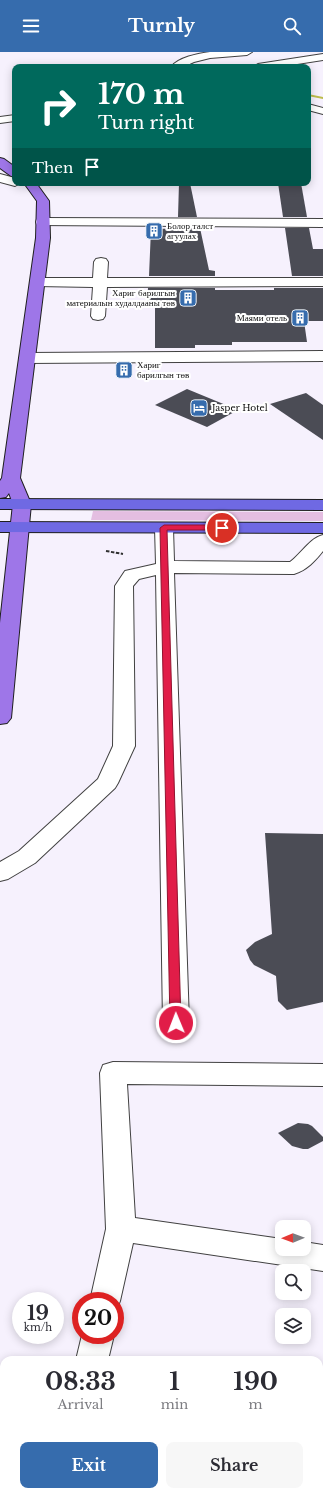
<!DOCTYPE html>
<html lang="en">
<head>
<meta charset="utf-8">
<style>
  body { margin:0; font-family:"Libre Baskerville",serif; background:#f7f7f7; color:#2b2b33; height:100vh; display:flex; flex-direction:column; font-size:15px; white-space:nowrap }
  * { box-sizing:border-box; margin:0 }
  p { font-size:13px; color:#7c7c81 }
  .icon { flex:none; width:22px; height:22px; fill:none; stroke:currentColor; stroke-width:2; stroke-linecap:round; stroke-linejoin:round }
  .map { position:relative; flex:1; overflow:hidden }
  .sheet { position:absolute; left:0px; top:1304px; width:323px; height:140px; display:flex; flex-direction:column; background:#fff; border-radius:12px 12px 0 0; box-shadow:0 2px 10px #0003 }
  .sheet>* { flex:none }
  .top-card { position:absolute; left:12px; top:12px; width:299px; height:122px; border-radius:8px; box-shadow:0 2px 10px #0003; background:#00695c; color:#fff; overflow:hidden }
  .needle { width:26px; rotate:269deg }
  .fabs { position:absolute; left:275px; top:1168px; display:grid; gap:8px }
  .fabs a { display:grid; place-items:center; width:36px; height:36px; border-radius:8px; background:#fff; box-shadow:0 2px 10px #0003; font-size:20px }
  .speed { position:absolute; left:12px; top:1240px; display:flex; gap:8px; font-size:20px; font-weight:700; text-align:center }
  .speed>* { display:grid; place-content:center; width:52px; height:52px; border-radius:50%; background:#fff; box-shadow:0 2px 10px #0003; line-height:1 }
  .speed small { font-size:10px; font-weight:400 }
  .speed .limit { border:6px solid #d22; background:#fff; color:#111 }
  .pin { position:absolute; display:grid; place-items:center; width:34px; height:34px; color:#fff; margin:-17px; border:2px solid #fff; border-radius:50%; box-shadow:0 1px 4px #0007 }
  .me { position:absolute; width:44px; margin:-22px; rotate:359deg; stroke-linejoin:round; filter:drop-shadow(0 0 3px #0008) }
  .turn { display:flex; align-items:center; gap:14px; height:84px; padding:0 20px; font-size:18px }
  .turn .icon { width:52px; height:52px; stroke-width:2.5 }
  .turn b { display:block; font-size:28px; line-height:34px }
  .then { display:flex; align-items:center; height:38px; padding:0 20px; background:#0003; gap:8px; font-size:15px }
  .eta { display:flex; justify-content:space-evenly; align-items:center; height:68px; text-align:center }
  .eta b { font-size:24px; font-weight:700; line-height:28px }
  .action { display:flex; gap:8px; margin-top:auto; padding:8px 20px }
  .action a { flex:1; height:46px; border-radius:8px; background:#366cad; color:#fff; font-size:16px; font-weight:700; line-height:46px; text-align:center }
  .action a+a { background:#f7f7f7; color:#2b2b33 }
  header { display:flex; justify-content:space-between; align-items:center; height:52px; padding:0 20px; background:#366cad; color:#fff; font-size:18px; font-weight:700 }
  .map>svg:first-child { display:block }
  .green { fill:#e4bee1 }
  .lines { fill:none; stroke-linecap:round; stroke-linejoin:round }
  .stream { fill:#bdbc4b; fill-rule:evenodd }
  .building { fill:#4b4c55 }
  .minor-casing { stroke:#414141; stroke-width:2 }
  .major-casing { stroke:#1f1f1f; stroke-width:2 }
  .highway-casing { stroke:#1f1f1f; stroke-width:2 }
  .path { stroke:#303030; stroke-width:2; stroke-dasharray:3.5 1.5; stroke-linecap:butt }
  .minor { fill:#fff; fill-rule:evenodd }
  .major { fill:#9e76e8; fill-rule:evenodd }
  .highway { fill:#6f69e3; fill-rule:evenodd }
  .route { fill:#e11d48; stroke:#92132f }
  .labels { text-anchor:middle; stroke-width:4; stroke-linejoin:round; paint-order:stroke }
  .far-poi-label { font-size:9px; fill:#0e0e0e; stroke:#fff; text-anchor:start }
</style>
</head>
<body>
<header><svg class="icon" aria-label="menu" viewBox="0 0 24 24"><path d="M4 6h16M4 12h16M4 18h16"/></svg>Turnly<svg class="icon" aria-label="search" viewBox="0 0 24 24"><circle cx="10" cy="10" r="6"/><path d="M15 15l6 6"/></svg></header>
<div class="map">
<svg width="323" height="1444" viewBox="0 0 323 1444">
  <rect width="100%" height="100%" fill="#f6f1fd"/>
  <!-- green -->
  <path class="green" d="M93 459 323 460V469L91 468Z"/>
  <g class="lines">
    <!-- stream -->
    <path class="stream" d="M308 42 323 45V47L308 44Z"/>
  </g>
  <!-- building -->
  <g class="building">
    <path d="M179 131H190L197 165H178Z"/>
    <path d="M278 131H301L307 165H283Z"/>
    <path d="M200 176 209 218 215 219V224H149L151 177Z"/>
    <path d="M285 176H309L313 197H323V224H292Z"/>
    <path d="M148 236H215V238H274V236H323V269H304L307 290H232V293H195V296H155V253H147Z"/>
    <path d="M187 337 238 358 207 375 155 353Z"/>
    <path d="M306 341 323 353V388L270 352Z"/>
    <path d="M265 781 323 782V950L287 958 278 949 276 924 254 913 250 908 246 898 255 890 272 882Z"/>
    <path d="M298 1071 308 1072 312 1074 323 1085V1089L308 1097H303L292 1094 278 1081Z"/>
  </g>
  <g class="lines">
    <defs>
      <g id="minor">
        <path d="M210 0H252L247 3 210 6 194 10 183 15H171C179 5 197 2 210 0Z"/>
        <path d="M323 2V8L278 15H253L258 12Z"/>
        <path d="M308 52 323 56V62L308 58Z"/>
        <path d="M15 63V69L0 71V65Z"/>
        <path d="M0 122 15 126V131H20L15 134 0 130Z"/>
        <path d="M42 166 323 167V175L37 173 36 170 37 167Z"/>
        <path d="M101 206 106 207 108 210 107 226H323V234L107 235 105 264 103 267 98 268 93 267 91 264 93 235 37 234 32 233 30 230 32 227 37 226H93L94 210 96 207Z"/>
        <path d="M323 299V309L27 311 22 309 19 306 22 303 27 301Z"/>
        <path d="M164 471 170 472 173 476 174 509 290 510C301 502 310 486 323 483V499C315 509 307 518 294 522L174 521 189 971 185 978 176 981 167 978 163 971 156 523 139 527 133 534 135 694 118 731 115 736 35 811 8 827 0 829V810L19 799 98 727 113 694 115 534 125 519 156 512 155 476 158 472Z"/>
        <path d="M113 1010 323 1012V1034L127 1032 135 1166 282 1187V1197H304V1190L323 1193V1219L133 1191 120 1249 116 1259 115 1249H90L106 1177 100 1021 103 1013Z"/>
        <path d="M82 1283H114L108 1308H76Z"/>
        <path d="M46 1440H80L79 1444H45Z"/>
      </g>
      <g id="major">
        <path d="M0 106 4 107 15 115V125L11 124 0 116Z"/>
        <path d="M24 131H36L49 149 50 186 20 426 31 452 11 666 7 671 0 672V571L13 452 9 441 6 445 0 446V429L2 426 36 186 37 149Z"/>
      </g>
      <g id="highway">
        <path d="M0 447 323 448V458L0 457Z"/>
        <path d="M0 470 323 471V481L0 480Z"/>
      </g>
    </defs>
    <!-- minor casing -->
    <use href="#minor" class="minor-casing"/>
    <!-- major casing -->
    <use href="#major" class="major-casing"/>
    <!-- highway casing -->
    <use href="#highway" class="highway-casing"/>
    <!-- path -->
    <path class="path" d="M106 499 123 502"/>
    <!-- minor -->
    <use href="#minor" class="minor"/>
    <!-- major -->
    <use href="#major" class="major"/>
    <!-- highway -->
    <use href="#highway" class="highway"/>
  </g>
  <!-- route -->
  <path class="route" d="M164 473H222L226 476 222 478H167L181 971 179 974 176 975 172 974 170 971 160 476Z"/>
  <!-- icons -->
  <defs>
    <symbol id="building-square" viewBox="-11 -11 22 22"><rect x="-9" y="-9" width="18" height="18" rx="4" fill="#366cad" stroke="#fff"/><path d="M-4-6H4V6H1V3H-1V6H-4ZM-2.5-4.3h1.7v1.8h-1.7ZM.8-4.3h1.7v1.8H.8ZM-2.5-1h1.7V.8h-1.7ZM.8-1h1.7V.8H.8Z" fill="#fff"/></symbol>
    <symbol id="hotel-square" viewBox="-11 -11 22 22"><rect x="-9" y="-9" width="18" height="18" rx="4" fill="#366cad" stroke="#fff"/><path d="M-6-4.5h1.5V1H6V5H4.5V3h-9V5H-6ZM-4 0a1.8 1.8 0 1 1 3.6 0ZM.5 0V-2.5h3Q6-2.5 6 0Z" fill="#fff"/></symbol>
  </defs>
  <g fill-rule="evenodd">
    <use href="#building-square" x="144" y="169" width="20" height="20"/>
    <use href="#building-square" x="178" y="236" width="20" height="20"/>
    <use href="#building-square" x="290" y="256" width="20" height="20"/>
    <use href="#building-square" x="114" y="308" width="20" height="20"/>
    <use href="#hotel-square" x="189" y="346" width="20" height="20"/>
  </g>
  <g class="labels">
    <!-- far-poi labels -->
    <g class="far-poi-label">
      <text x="167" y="177">Болор талст<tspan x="167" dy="10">агуулах</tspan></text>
      <text x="175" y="244" text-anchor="end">Хариг барилгын<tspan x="175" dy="10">материалын худалдааны төв</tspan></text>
      <text x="287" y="269" text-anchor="end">Маями отель</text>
      <text x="137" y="316">Хариг<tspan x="137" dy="10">барилгын төв</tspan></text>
      <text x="212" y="359">Jasper Hotel</text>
    </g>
  </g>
</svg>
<div class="fabs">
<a><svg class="needle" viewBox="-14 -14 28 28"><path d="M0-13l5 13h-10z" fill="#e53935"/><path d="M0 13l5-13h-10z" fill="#7c7c81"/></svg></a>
<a><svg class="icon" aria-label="search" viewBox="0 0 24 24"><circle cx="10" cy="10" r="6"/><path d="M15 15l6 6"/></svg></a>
<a><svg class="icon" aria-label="layers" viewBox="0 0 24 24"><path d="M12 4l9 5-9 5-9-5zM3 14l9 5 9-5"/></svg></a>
</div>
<div class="speed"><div>19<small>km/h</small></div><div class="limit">20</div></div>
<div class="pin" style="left:222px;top:476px;background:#d93025"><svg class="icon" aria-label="arrive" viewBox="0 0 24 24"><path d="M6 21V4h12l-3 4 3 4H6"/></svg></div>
<svg class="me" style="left:176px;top:971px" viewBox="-20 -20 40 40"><circle r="17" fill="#e11d48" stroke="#fff" stroke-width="3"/><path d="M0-11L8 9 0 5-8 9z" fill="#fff"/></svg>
<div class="top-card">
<div class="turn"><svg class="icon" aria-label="right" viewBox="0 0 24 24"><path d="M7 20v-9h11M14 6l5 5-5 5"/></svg><div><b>170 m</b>Turn right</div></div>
<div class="then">Then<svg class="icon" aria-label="arrive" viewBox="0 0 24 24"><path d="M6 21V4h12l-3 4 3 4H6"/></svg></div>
</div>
<section class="sheet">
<div class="eta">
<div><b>08:33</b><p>Arrival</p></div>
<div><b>1</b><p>min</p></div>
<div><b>190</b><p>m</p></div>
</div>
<div class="action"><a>Exit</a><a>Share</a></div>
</section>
</div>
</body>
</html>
